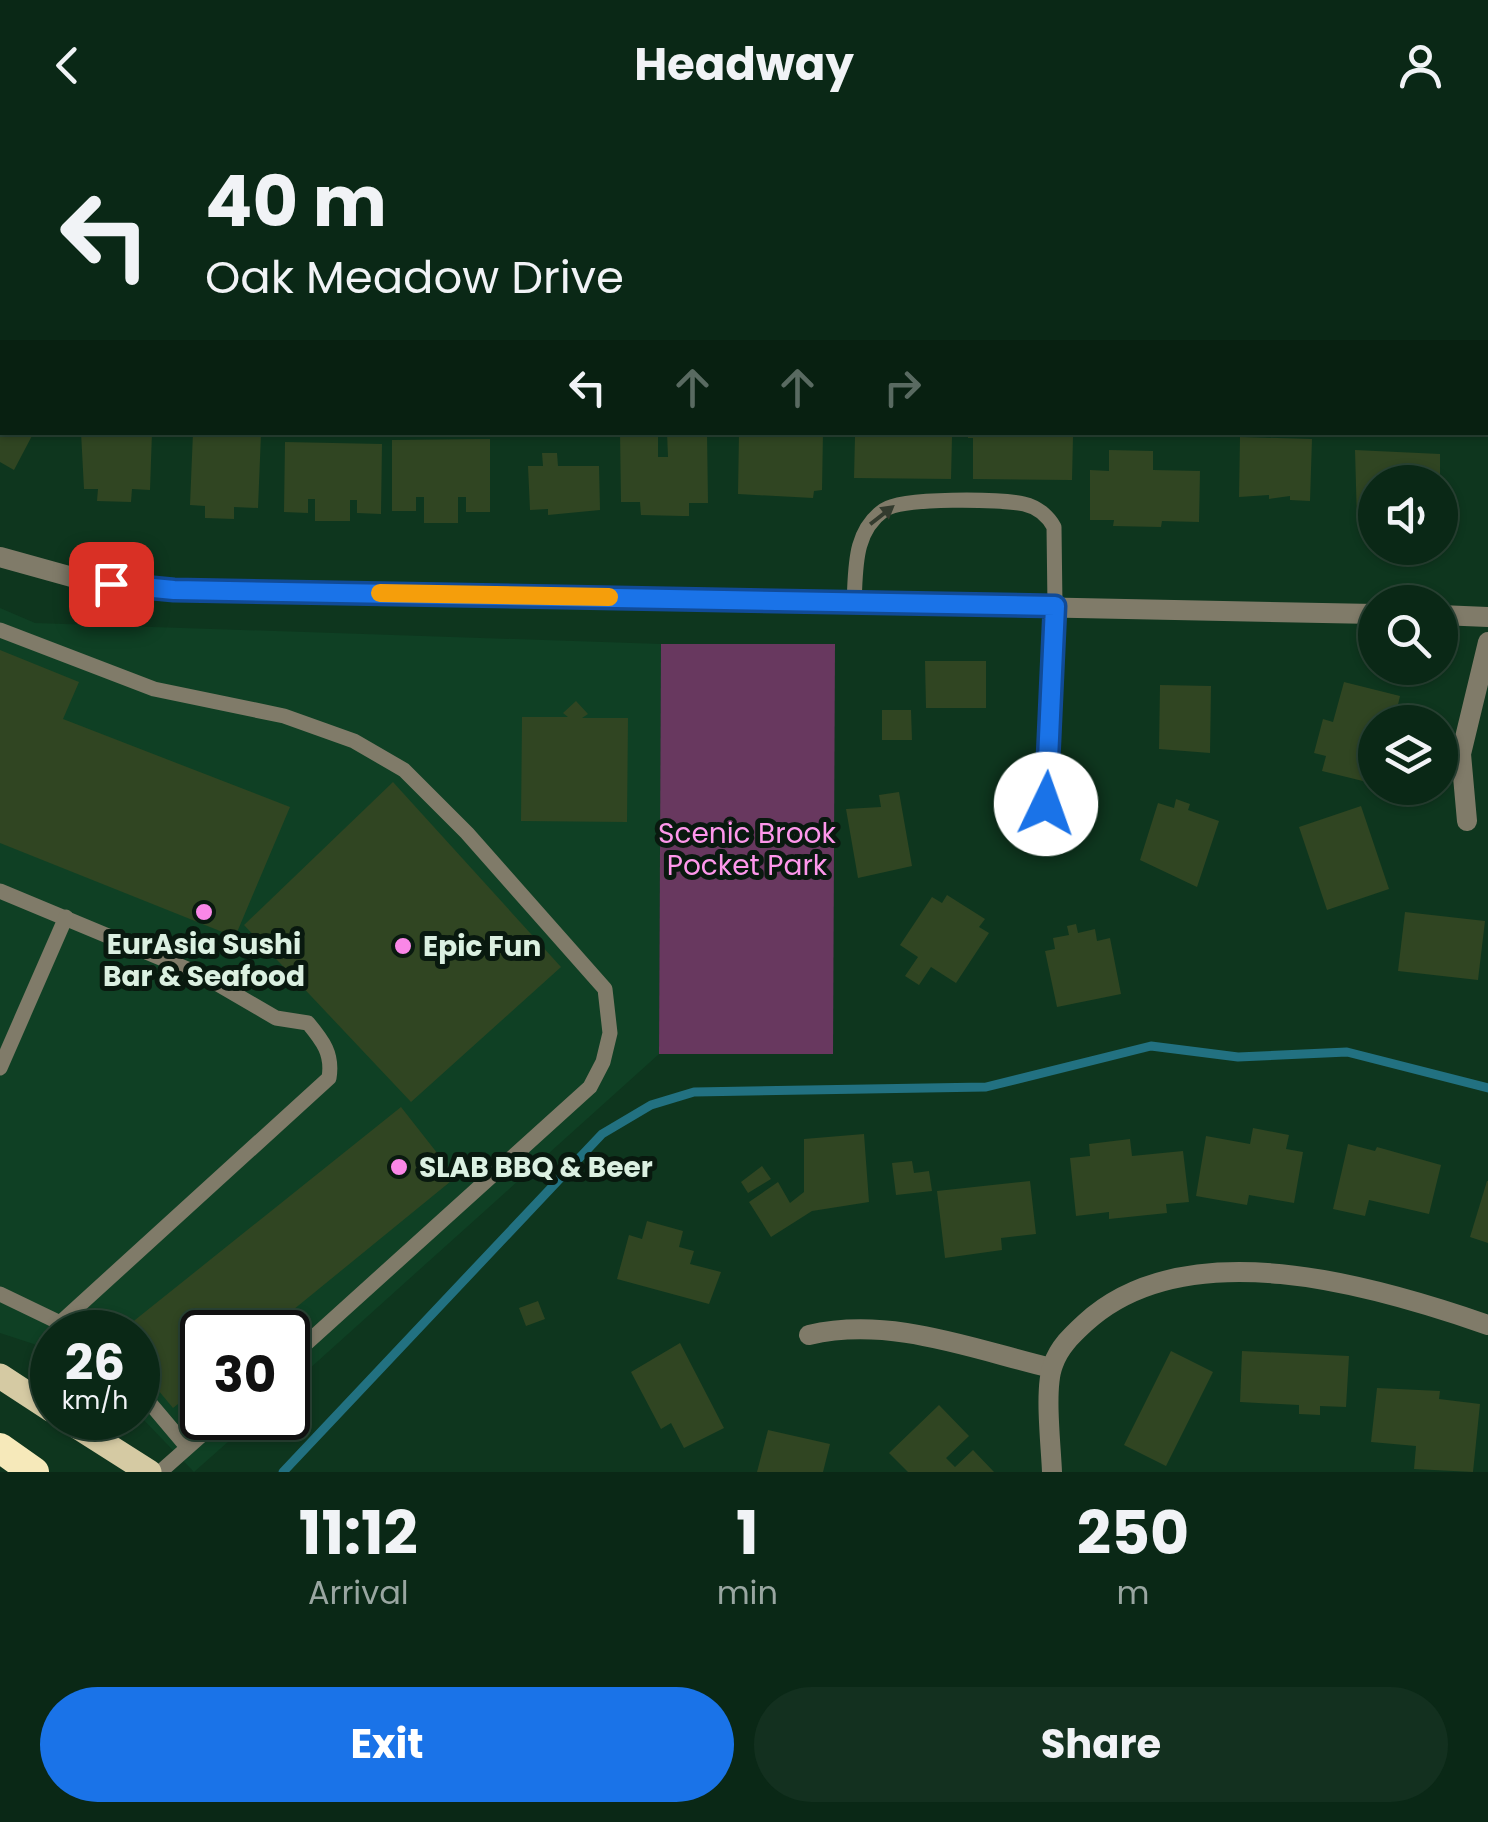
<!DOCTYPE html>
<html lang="en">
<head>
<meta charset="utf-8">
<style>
  body { margin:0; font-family:Poppins,sans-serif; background:#13301f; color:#f1f3f6; height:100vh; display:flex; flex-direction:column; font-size:38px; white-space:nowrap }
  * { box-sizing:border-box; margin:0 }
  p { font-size:32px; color:#99a6a1 }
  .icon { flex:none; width:55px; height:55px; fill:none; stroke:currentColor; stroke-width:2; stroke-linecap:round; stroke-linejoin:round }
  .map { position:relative; height:1342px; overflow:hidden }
  .sheet { display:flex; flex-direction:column; background:#0a2816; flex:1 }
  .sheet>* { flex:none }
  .guide { position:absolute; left:0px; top:0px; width:1490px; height:305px; box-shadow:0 2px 8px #0004,0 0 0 2px #2a4435; background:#0a2816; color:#f1f3f6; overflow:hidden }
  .controls { position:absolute; left:1358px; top:335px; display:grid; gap:20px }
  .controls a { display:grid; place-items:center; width:100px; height:100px; border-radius:50%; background:#0a2816; box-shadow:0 2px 8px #0004,0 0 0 2px #2a4435; font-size:50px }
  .speed { position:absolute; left:30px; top:1180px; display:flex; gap:20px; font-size:50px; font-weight:700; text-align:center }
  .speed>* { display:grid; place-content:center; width:130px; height:130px; border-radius:50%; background:#0a2816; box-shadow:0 2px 8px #0004,0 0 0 2px #2a4435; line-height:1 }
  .speed small { font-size:25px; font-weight:400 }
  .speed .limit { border:5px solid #111; border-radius:15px; background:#fff; color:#111 }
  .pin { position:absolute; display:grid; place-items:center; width:85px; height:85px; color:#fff; margin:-42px; border-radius:20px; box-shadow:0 5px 15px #0006 }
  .me { position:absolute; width:110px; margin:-55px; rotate:3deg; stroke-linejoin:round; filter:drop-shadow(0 0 8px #0008) }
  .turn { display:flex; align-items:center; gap:35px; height:210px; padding:0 40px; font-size:45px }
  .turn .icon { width:130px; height:130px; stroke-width:2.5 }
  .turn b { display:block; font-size:70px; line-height:85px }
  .lanes { display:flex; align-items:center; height:95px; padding:0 40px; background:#0003; justify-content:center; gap:50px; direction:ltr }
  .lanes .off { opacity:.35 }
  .eta { display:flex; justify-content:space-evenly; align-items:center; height:170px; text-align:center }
  .eta b { font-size:60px; font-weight:700; line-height:70px }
  .action { display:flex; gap:20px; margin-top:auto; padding:20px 40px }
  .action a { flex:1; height:115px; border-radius:60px; background:#1a73e8; color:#fff; font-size:40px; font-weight:700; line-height:115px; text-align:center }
  .action a+a { background:#13301f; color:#f1f3f6 }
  header { display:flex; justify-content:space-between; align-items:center; height:130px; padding:0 40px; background:#0a2816; font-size:45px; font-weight:700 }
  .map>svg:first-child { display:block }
  .built { fill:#0f4024 }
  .green { fill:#68385f }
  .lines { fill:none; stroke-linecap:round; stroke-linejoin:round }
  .stream { stroke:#227181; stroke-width:9 }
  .building { fill:#304522 }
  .lane { stroke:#807b69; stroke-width:15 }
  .street { stroke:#807b69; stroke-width:20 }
  .primary { stroke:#d5caa3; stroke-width:25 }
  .highway { stroke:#f6e9ba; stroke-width:30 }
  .oneway { fill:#333b2e }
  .route-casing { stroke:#114b97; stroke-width:25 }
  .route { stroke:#1a73e8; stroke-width:18 }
  .slow { stroke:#f59e0b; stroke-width:18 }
  .poi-dot { fill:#fa87e7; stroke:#09190f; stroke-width:4 }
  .labels { text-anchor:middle; stroke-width:10; stroke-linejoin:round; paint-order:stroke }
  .park-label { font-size:28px; fill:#fe97eb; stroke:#09190f }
  .poi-label { font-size:28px; font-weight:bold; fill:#dbf0e1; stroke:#09190f; text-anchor:start }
</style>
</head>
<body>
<header><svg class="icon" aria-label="back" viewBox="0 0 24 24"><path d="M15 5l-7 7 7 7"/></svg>Headway<svg class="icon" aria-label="person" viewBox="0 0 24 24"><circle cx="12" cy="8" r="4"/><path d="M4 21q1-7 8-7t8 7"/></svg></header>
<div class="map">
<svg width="1488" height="1342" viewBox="0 0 1488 1342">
  <rect width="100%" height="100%" fill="#0e361e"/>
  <!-- built -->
  <path class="built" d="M0 478 35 493 661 514 659 924 288 1258V1202H202V1288H255L194 1342 138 1284V1202H52V1220L0 1203Z"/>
  <!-- green -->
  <path class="green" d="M661 514H835L833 924H659Z"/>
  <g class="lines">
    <!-- stream -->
    <path class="stream" d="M283 1342 602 1004 651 975 694 962 986 957 1151 916 1238 927 1347 922 1488 958"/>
  </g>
  <!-- building -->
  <g class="building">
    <path d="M0 302H34L14 340 0 332Z"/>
    <path d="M81 302H152L150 360 132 359 131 372 97 371 98 359H84Z"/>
    <path d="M193 302 261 304 258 378 234 377V389L205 388V376L190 375Z"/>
    <path d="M620 302H658V327H668L667 302H707L708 373H689V386H682L641 385 640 372H621Z"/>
    <path d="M739 302H823L822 360 814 361 813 368 738 364Z"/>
    <path d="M849 302H948L952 307 951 349 854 348 855 307Z"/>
    <path d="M968 302H1067V307H1073L1072 350 973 349V308H968Z"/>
    <path d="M1240 307 1312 309 1310 371 1290 370V366L1269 369V365L1239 367Z"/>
    <path d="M490 309V382H466V367H458V393H424V367H416V381H392V310Z"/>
    <path d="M285 312 382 314 381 384 357 383V370H350V391H315V369H308V383L284 382Z"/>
    <path d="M1109 320 1153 321V340L1200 341 1199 392 1162 391 1161 397 1113 396 1114 390H1090V340L1109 341Z"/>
    <path d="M1355 320 1440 324V352H1375V392L1357 391Z"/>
    <path d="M542 323H557L558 336H599L600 380 548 385V379L530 380 528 336H543Z"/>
    <path d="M0 520 79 552 63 589 290 677 235 807 0 713Z"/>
    <path d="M925 531H986V578H926Z"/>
    <path d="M1344 552 1400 566 1394 592H1375L1371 653 1322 641 1326 626 1314 623 1323 589 1333 592Z"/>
    <path d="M1160 555 1211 556 1210 623 1159 619Z"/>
    <path d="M576 571 588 584 582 588H628L627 692 521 691 522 587H568L563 583Z"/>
    <path d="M882 580H911L912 610H882Z"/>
    <path d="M393 652 561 837 411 972 244 795Z"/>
    <path d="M899 662 912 736 858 748 846 679 881 677 879 665Z"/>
    <path d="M1176 669 1190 674 1188 680 1219 691 1197 757 1140 730 1158 673 1174 678Z"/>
    <path d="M1361 676 1389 759 1327 780 1299 697Z"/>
    <path d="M947 765 985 789 979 797 989 803 956 853 931 837 919 855 905 846 918 827 900 815 932 767 942 773Z"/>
    <path d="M1405 782 1485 791 1478 850 1398 841Z"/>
    <path d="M1076 794 1078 803 1095 799 1097 811 1110 808 1121 864 1057 877 1045 821 1055 819 1053 808 1069 805 1067 796Z"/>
    <path d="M401 977 456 1047 266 1202H202V1255L173 1278 138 1236V1202H120Z"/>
    <path d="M1253 998 1289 1005 1286 1019 1303 1022 1294 1073 1249 1065 1247 1075 1196 1066 1206 1006 1250 1014Z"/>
    <path d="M864 1004 869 1072 812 1081 771 1107 749 1072 778 1052 790 1073 804 1062V1009Z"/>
    <path d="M1130 1009 1132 1026 1183 1021 1189 1072 1166 1074 1167 1083 1109 1089V1082L1076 1086 1070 1028 1090 1026 1089 1014Z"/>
    <path d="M1348 1014 1375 1021 1377 1017 1441 1035 1429 1084 1369 1070 1365 1086 1333 1079Z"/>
    <path d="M912 1031 914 1043 929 1041 932 1061 896 1065 892 1033Z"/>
    <path d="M762 1036 771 1049 748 1063 741 1052Z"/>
    <path d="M1030 1051 1036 1104 1001 1108 1002 1120 945 1128 937 1061Z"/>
    <path d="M1487 1051H1488V1113L1470 1107Z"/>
    <path d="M647 1091 683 1101 679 1117 694 1121 690 1134 721 1142 709 1174 617 1149 629 1105 642 1109Z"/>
    <path d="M538 1171 545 1189 526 1196 519 1178Z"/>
    <path d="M680 1213 724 1298 684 1318 671 1293 661 1299 631 1242Z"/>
    <path d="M1171 1221 1213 1242 1166 1336 1124 1315Z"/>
    <path d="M1242 1221 1349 1226 1346 1277 1320 1276V1285L1299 1284V1275L1240 1272Z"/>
    <path d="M1377 1258 1440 1261 1439 1269 1480 1274 1473 1342 1414 1339 1416 1316 1371 1312Z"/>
    <path d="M939 1275 969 1306 946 1328 955 1337 973 1320 994 1342H908L889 1323Z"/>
    <path d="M768 1300 830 1314 823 1342H757Z"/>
  </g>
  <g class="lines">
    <!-- lane -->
    <g class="lane">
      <path d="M854 473C856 439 853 402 884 380 903 367 1000 369 1024 374 1037 377 1048 386 1054 397L1055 476"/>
      <path d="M0 500 154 559 284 586 354 611 404 640 467 703 605 859 610 903 603 932 590 957 288 1230"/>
      <path d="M0 761 204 846 276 888 308 893C323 911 333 924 329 948L61 1192"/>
      <path d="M0 938 66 787"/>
      <path d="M0 1164 79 1202"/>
      <path d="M138 1259 187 1317"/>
      <path d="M160 1342 221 1288"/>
    </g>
    <!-- street -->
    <g class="street">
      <path d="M0 427 90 452 174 460 1375 484"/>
      <path d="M1440 485 1488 487"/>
      <path d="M1046 674 1055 476"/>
      <path d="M1467 691 1461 624 1488 512"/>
      <path d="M809 1205C890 1186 972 1219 1051 1238"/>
      <path d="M1052 1342C1051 1315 1044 1258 1053 1235 1059 1217 1072 1205 1085 1193 1186 1100 1373 1155 1488 1195"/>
    </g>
    <!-- primary -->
    <g class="primary">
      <path d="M0 1246 52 1280"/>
      <path d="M64 1288 149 1342"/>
    </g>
    <!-- highway -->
    <path class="highway" d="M0 1318 34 1342"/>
  </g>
  <!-- one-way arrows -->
  <defs><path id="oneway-solid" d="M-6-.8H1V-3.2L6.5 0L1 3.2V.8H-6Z" transform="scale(2.5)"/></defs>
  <use class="oneway" href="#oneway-solid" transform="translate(882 385) rotate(-38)"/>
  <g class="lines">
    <defs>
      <path id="route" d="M111 454 174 460 1055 476 1046 674"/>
    </defs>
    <!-- route casing -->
    <use href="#route" class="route-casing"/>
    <!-- route -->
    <use href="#route" class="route"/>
    <!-- slow -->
    <path class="slow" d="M380 463 609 467"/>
  </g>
  <!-- markers -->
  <g class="poi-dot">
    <circle cx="204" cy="782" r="10"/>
    <circle cx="403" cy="816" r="10"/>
    <circle cx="399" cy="1037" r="10"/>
  </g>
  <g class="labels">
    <!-- park labels -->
    <g class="park-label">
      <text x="747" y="713">Scenic Brook<tspan x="747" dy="32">Pocket Park</tspan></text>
    </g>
    <!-- poi labels -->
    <g class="poi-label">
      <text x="204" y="824" text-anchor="middle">EurAsia Sushi<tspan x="204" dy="32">Bar &amp; Seafood</tspan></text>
      <text x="423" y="826">Epic Fun</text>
      <text x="419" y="1047">SLAB BBQ &amp; Beer</text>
    </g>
  </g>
</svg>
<div class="controls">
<a><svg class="icon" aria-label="sound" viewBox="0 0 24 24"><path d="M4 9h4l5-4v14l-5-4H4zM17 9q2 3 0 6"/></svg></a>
<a><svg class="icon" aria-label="search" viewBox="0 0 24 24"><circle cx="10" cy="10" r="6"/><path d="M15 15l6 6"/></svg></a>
<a><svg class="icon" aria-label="layers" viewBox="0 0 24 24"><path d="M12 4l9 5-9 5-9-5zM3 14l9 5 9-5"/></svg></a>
</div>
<div class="speed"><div>26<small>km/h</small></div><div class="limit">30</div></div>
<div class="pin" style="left:111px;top:454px;background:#d93025"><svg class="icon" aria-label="arrive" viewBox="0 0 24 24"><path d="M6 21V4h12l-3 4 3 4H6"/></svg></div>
<svg class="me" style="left:1046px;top:674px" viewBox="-20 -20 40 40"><circle r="19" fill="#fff"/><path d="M0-13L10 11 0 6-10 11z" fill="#1a73e8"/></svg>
<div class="guide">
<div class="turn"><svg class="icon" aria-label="left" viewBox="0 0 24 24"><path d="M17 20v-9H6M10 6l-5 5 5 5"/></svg><div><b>40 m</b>Oak Meadow Drive</div></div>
<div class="lanes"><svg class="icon" aria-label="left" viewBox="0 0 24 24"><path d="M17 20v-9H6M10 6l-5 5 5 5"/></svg><svg class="icon off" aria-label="ahead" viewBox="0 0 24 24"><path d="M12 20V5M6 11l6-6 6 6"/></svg><svg class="icon off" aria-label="ahead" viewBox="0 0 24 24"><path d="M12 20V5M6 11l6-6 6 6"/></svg><svg class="icon off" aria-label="right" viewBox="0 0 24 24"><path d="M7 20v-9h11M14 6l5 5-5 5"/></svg></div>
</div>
</div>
<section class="sheet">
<div class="eta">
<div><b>11:12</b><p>Arrival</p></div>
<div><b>1</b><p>min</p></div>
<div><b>250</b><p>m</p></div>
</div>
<div class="action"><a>Exit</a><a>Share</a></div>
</section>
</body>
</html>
